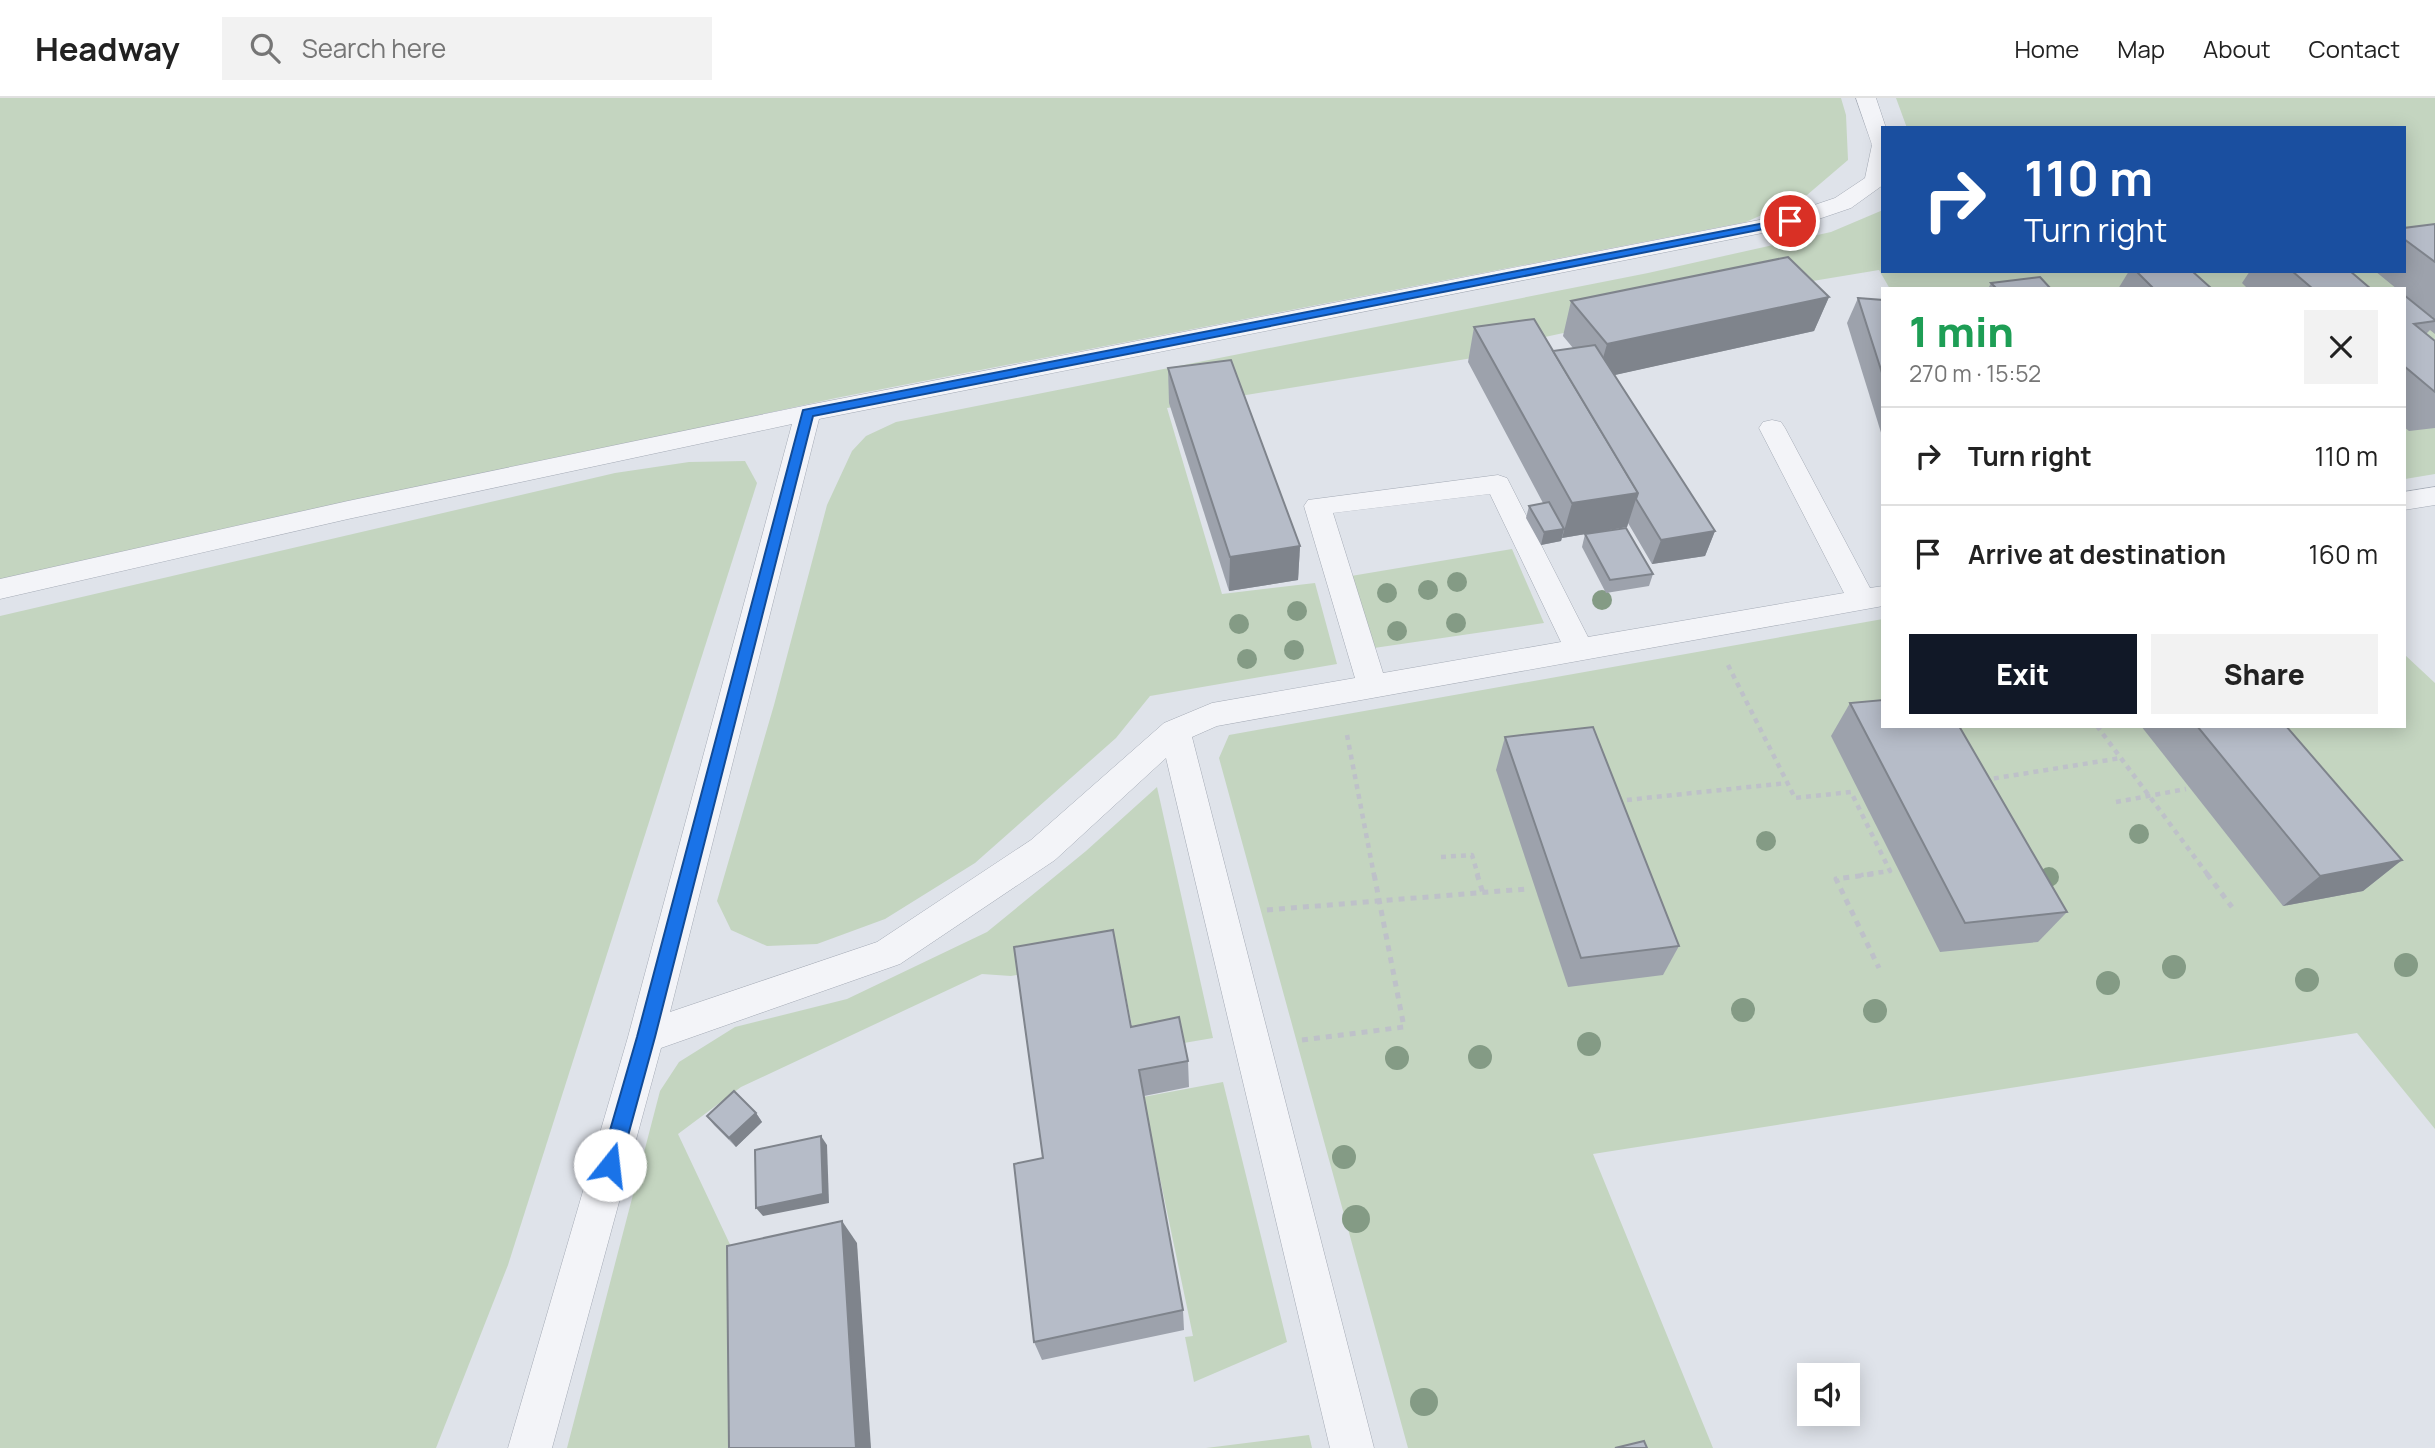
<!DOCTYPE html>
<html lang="en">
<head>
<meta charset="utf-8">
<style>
  body { margin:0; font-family:Manrope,sans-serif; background:#f2f2f2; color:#222; height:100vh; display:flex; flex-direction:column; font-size:26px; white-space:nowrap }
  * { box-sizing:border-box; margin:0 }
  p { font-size:23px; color:#767676 }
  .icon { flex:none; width:38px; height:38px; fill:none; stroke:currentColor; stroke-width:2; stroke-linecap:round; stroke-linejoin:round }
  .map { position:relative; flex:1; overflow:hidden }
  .details { position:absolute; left:1881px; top:189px; width:525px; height:441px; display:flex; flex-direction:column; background:#fff; border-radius:0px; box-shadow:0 4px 18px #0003 }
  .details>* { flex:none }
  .top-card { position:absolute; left:1881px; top:28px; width:525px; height:147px; border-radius:0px; box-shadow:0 4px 18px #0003; background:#1a4fa0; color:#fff; overflow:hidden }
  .tools { position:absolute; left:1797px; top:1265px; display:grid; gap:14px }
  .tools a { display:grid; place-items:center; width:63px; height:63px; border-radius:0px; background:#fff; box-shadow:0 4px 18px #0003; font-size:35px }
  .pin { position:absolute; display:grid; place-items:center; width:60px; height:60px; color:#fff; margin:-30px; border:4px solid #fff; border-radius:50%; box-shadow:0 2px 7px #0007 }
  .me { position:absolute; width:77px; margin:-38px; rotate:16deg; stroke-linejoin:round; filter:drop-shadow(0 0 5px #0008) }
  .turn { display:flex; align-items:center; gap:24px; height:147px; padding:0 28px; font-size:32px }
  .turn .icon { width:91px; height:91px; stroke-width:2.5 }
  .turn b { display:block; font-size:49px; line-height:60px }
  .round { display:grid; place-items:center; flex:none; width:74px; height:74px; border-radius:0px; background:#f2f2f2 }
  .head { display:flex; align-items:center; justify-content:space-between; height:119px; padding:0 28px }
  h1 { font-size:42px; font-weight:800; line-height:52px; color:#1e9e55 }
  .button { display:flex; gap:14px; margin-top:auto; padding:14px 28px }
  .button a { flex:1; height:80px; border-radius:0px; background:#111827; color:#fff; font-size:28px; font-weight:800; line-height:80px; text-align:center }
  .button a+a { background:#f2f2f2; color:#222 }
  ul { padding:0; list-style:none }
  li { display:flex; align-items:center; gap:21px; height:98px; padding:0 28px; border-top:2px solid #e0e0e0 }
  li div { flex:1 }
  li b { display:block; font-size:26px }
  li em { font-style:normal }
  header { display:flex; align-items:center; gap:42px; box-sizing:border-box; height:98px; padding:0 35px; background:#fff; border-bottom:2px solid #e0e0e0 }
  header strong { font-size:33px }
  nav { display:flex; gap:38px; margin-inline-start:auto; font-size:24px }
  .search { width:490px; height:63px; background:#f2f2f2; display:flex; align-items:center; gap:18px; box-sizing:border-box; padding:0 24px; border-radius:0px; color:#767676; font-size:26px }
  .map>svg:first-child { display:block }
  .green { fill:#c4d5c0 }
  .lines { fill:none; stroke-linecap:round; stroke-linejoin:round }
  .lane-casing { stroke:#a4aab5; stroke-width:1 }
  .path-far1 { stroke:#bec1c9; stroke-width:4.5; stroke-dasharray:5 5; stroke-linecap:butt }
  .path { stroke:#bec1c9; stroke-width:5; stroke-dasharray:6 6; stroke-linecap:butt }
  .lane { fill:#f3f4f8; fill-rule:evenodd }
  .tree { fill:#849b85 }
  .wall { fill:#9da2ac }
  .shaded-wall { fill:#7f848c }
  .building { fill:#b6bcc8; stroke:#7f848c; stroke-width:2 }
  .route { fill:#1a73e8; stroke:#114b97; stroke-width:2 }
</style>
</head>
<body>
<header>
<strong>Headway</strong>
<div class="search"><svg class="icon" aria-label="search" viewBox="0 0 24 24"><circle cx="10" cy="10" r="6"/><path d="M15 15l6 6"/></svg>Search here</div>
<nav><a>Home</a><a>Map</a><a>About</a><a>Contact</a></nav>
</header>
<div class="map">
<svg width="2435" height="1350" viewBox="0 0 2435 1350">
  <rect width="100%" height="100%" fill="#dfe3ea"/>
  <!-- green -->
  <g class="green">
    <path d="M0 0H1841L1846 17 1848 62 1807 97 1746 124 836 300 0 484Z"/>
    <path d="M1896 0H2435V376L2405 381 2404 191H1890L1879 172 1777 189 1512 246 1515 253 1167 310 1222 496 1315 485 1337 566 1150 598 1116 640 975 765 885 821 817 846 767 848 731 832 717 803 774 607 827 407 852 353 866 338 896 324 1648 175 1831 134 1883 112V173H2404V30H1907Z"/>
    <path d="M745 363 757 385 508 1167 436 1350H0V518L615 375 689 364Z"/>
    <path d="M1512 451 1544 525 1374 550 1351 478Z"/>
    <path d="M1883 521V628H2404L2405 557 2435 585V1031L2357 935 1593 1056 1713 1350H1408L1219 660 1229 637Z"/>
    <path d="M1157 689 1213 940 1137 953 1118 858 1011 878 982 876 741 989 678 1036 735 1157 740 1350H567L660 993 679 964 735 929 847 901 987 834 1086 753Z"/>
    <path d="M1223 984 1287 1244 1194 1284 1185 1239 1193 1238 1143 999Z"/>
    <path d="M1309 1337 1312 1350H1206Z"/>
  </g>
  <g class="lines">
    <defs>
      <g id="lane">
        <path d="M1856 0H1876L1886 30H1883V87L1851 110 1798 128 819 321 670 914 877 844 1031 742 1164 625 1212 605 1355 580 1304 408 1308 402 1498 377 1507 380 1588 539 1844 495 1759 330 1763 324 1772 322 1781 324 1785 330 1870 490 1883 488V508L1217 628 1192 639 1374 1350H1330L1166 660 1055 762 900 866 661 950 552 1350H508L628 939 792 326 348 421 0 501V481L348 403 808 307 1785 117 1835 100 1865 80 1872 47ZM1490 396 1561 544 1383 575 1333 415Z"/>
        <path d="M2435 389V407L2404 412V394Z"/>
      </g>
    </defs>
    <!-- lane casing -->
    <use href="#lane" class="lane-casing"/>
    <!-- path-far1 -->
    <g class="path-far1">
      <path d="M1728 567 1795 700 1851 694 1890 773 1861 777"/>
      <path d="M2097 628 2208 777"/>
      <path d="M1347 637 1374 777"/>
      <path d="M1984 682 2121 660"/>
      <path d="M1617 703 1787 685"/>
      <path d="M2116 704 2186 691"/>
      <path d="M1441 759 1472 757 1478 777"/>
    </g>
    <!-- path -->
    <g class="path">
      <path d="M1477 776 1483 795"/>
      <path d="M1873 776 1836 781 1879 870"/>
      <path d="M2207 776 2232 809"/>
      <path d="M1267 812 1526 791"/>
      <path d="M1302 942 1404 929 1374 776"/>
    </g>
    <!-- lane -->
    <use href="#lane" class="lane"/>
  </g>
  <!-- trees -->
  <g class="tree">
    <circle cx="1457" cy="484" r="10"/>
    <circle cx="1428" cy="492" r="10"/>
    <circle cx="1387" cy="495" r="10"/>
    <circle cx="1602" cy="502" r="10"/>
    <circle cx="1297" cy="513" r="10"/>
    <circle cx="1456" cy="525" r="10"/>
    <circle cx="1239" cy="526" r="10"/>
    <circle cx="1397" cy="533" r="10"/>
    <circle cx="1294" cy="552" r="10"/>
    <circle cx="1247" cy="561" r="10"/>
    <circle cx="2139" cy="736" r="10"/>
    <circle cx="1766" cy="743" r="10"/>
    <circle cx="2049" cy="779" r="10"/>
    <circle cx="2406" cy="867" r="12"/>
    <circle cx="2174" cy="869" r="12"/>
    <circle cx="2307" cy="882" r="12"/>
    <circle cx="2108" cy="885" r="12"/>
    <circle cx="1743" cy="912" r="12"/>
    <circle cx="1875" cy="913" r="12"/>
    <circle cx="1589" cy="946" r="12"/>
    <circle cx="1480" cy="959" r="12"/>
    <circle cx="1397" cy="960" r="12"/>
    <circle cx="1344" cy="1059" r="12"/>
    <circle cx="1356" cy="1121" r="14"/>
    <circle cx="1424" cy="1304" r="14"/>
  </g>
  <!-- wall -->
  <g class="wall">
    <path d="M2435 126V236L2430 232 2426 236 2435 243V330L2409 333 2404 329V197L2433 219 2404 197V191H2397L2375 173H2404V130Z"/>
    <path d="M2129 173H2192L2212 191H2118Z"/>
    <path d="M2250 173H2350L2371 191H2248L2242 185Z"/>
    <path d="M1991 185 2051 191H1988Z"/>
    <path d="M1829 199 1814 233 1614 277 1715 433 1705 458 1652 466 1628 425 1627 429 1562 440 1561 443 1541 447 1526 420 1529 408 1543 405 1468 264 1474 229 1553 253 1573 250 1563 238 1571 203Z"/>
    <path d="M1858 200 1883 202V341L1847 225Z"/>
    <path d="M1168 270 1300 448 1298 482 1229 493 1169 305Z"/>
    <path d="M1585 436 1653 476 1649 488 1606 495 1582 449Z"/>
    <path d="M1850 605 2067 814 2038 844 1940 854 1831 638Z"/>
    <path d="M2141 628H2286L2402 762 2363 793 2283 808Z"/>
    <path d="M1505 639 1679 848 1663 877 1568 889 1496 672Z"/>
    <path d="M1131 929 1188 963 1189 989 1144 998 1183 1212 1184 1232 1042 1262 1034 1244 1043 1060Z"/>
    <path d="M756 1015 762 1024 736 1049 714 1027 707 1018Z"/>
  </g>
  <!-- shaded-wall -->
  <g class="shaded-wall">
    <path d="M1829 199 1814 233 1597 281 1607 246Z"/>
    <path d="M1638 395 1627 429 1562 440 1572 405Z"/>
    <path d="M1564 431 1561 443 1541 447 1544 434Z"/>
    <path d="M1715 433 1705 458 1652 466 1661 442Z"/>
    <path d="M1300 448 1298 482 1229 493 1230 459Z"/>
    <path d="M2402 762 2363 793 2283 808 2320 778Z"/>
    <path d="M756 1015 762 1024 736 1049 729 1040Z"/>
    <path d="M821 1038 827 1047 829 1105 763 1118 756 1110Z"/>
    <path d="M842 1123 857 1145 871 1350H856Z"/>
  </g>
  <!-- building -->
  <g class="building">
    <path d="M2435 126V164L2404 141V130Z"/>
    <path d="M1788 159 1829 199 1607 246 1571 203Z"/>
    <path d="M2136 173H2192L2212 191H2154Z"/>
    <path d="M2292 173H2350L2371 191H2313Z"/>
    <path d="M2040 179 2051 191H1997L1991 185Z"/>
    <path d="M2404 197 2435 222V223L2414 226 2435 243V294L2404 268Z"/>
    <path d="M1858 200 1883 202V278Z"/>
    <path d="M1534 221 1638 395 1572 405 1474 229Z"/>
    <path d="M1595 247 1715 433 1661 442 1636 401 1638 395 1553 253Z"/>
    <path d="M1231 262 1300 448 1230 459 1168 270Z"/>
    <path d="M1549 404 1564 431 1544 434 1529 408Z"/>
    <path d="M1626 430 1653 476 1610 482 1585 436Z"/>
    <path d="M1883 602V628H1959L2067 814 1965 825 1850 605Z"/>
    <path d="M2197 628H2286L2402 762 2320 778Z"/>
    <path d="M1593 629 1679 848 1581 860 1505 639Z"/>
    <path d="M1113 832 1131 929 1179 919 1188 963 1139 972 1183 1212 1034 1244 1014 1066 1043 1060 1014 849Z"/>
    <path d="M734 993 756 1015 729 1040 707 1018Z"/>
    <path d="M821 1038 823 1096 756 1110 755 1052Z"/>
    <path d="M842 1123 856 1350H729L727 1148Z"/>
    <path d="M1644 1343 1647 1350H1615Z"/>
  </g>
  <!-- route -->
  <path class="route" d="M1790 120 1796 123 1794 125 813 318 655 939 620 1067 617 1074 610 1077 603 1074 600 1067 637 939 803 312Z"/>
</svg>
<div class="tools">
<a><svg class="icon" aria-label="sound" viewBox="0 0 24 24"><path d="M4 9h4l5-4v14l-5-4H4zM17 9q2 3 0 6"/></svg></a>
</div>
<div class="pin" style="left:1790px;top:123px;background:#d93025"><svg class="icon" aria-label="arrive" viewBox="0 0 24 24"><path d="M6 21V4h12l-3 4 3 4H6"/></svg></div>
<svg class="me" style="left:610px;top:1067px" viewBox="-20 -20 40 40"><circle r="19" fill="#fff"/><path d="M0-13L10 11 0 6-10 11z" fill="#1a73e8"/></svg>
<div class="top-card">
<div class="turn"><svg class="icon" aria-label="right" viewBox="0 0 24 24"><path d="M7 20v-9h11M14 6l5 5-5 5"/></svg><div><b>110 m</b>Turn right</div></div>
</div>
<section class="details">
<div class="head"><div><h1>1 min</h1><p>270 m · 15:52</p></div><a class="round"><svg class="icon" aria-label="close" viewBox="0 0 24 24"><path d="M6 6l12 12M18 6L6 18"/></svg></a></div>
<ul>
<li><svg class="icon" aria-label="right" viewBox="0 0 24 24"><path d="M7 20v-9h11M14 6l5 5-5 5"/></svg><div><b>Turn right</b></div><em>110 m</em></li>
<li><svg class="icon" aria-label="arrive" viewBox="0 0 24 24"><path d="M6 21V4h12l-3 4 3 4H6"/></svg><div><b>Arrive at destination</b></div><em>160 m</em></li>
</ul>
<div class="button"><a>Exit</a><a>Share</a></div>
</section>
</div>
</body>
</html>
